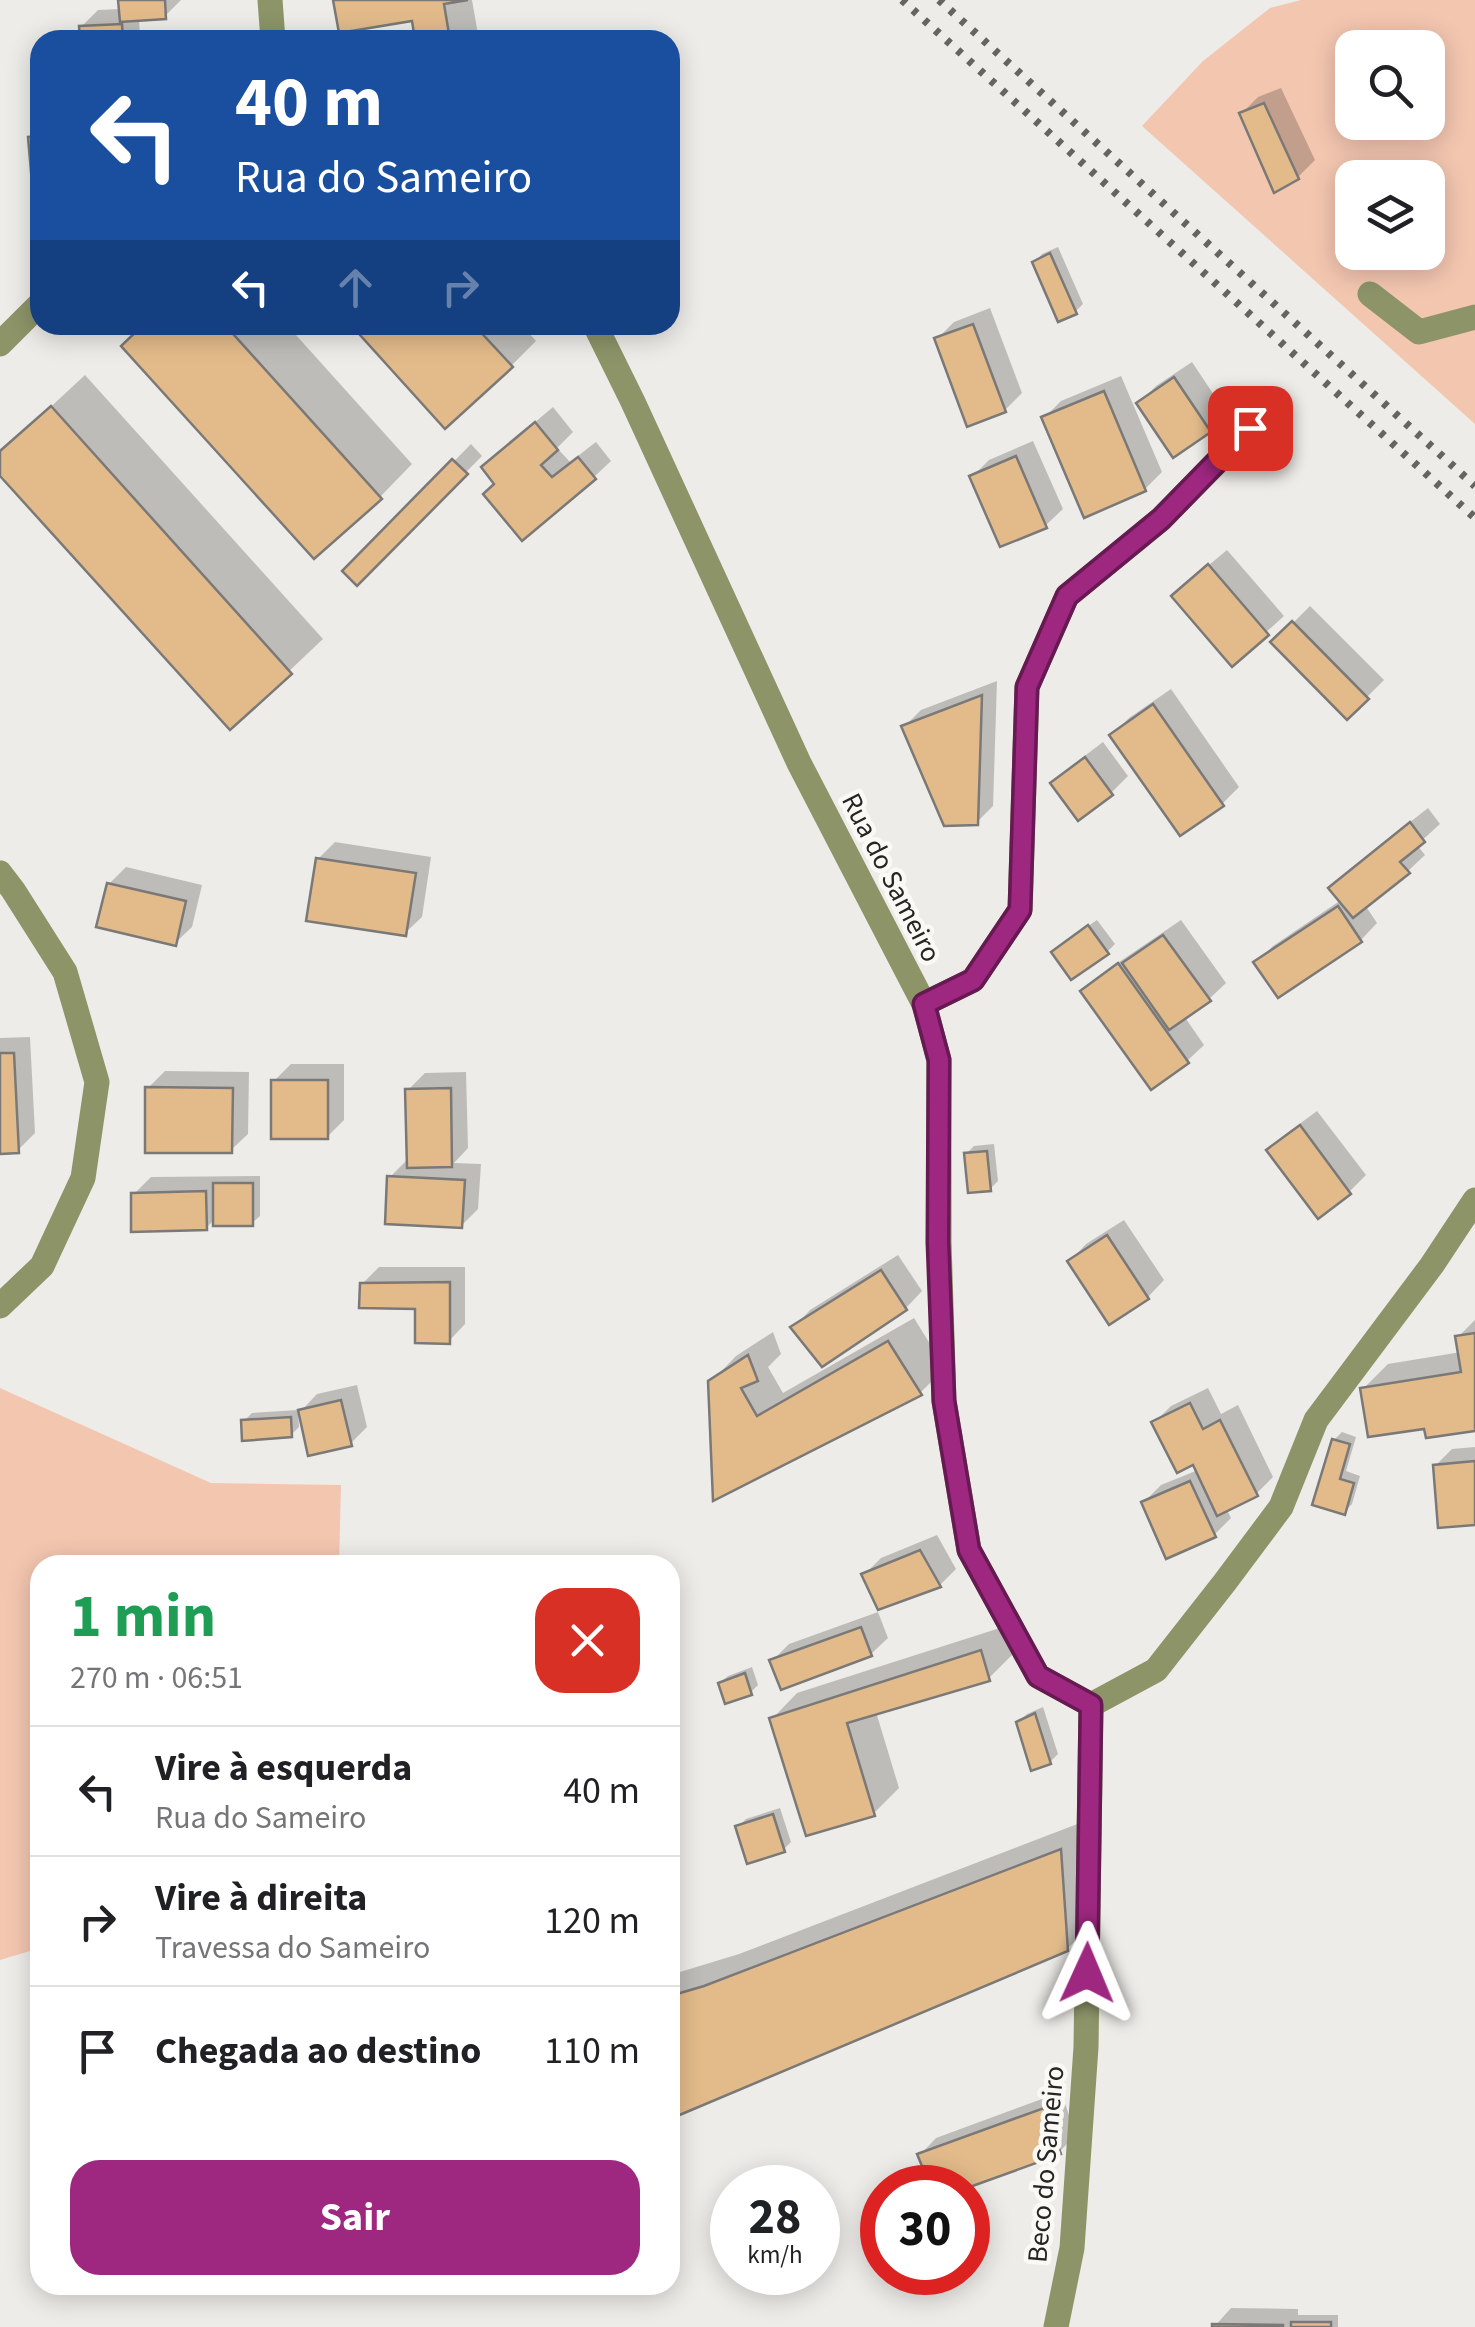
<!DOCTYPE html>
<html lang="pt">
<head>
<meta charset="utf-8">
<style>
  body { margin:0; font-family:"Source Sans 3",sans-serif; background:#f6f6f6; color:#202124; height:100vh; display:flex; flex-direction:column; font-size:38px; white-space:nowrap }
  * { box-sizing:border-box; margin:0 }
  p { font-size:32px; color:#757577 }
  .icon { flex:none; width:55px; height:55px; fill:none; stroke:currentColor; stroke-width:2; stroke-linecap:round; stroke-linejoin:round }
  .map { position:relative; flex:1; overflow:hidden }
  .side { position:absolute; left:30px; top:1555px; width:650px; height:740px; display:flex; flex-direction:column; background:#fff; border-radius:30px; box-shadow:0 5px 25px #0003 }
  .side>* { flex:none }
  .hud { position:absolute; left:30px; top:30px; width:650px; height:305px; border-radius:30px; box-shadow:0 5px 25px #0003; background:#1a4fa0; color:#fff; overflow:hidden }
  .fabs { position:absolute; left:1335px; top:30px; display:grid; gap:20px }
  .fabs a { display:grid; place-items:center; width:110px; height:110px; border-radius:20px; background:#fff; box-shadow:0 5px 25px #0003; font-size:50px }
  .speed { position:absolute; left:710px; top:2165px; display:flex; gap:20px; font-size:50px; font-weight:700; text-align:center }
  .speed>* { display:grid; place-content:center; width:130px; height:130px; border-radius:50%; background:#fff; box-shadow:0 5px 25px #0003; line-height:1 }
  .speed small { font-size:25px; font-weight:400 }
  .speed .limit { border:15px solid #d22; background:#fff; color:#111 }
  .pin { position:absolute; display:grid; place-items:center; width:85px; height:85px; color:#fff; margin:-42px; border-radius:20px; box-shadow:0 5px 15px #0006 }
  .me { position:absolute; width:110px; margin:-55px; rotate:1deg; stroke-linejoin:round; filter:drop-shadow(0 0 8px #0008) }
  .turn { display:flex; align-items:center; gap:35px; height:210px; padding:0 40px; font-size:45px }
  .turn .icon { width:130px; height:130px; stroke-width:2.5 }
  .turn b { display:block; font-size:70px; line-height:85px }
  .lanes { display:flex; align-items:center; height:95px; padding:0 40px; background:#0003; justify-content:center; gap:50px; direction:ltr }
  .lanes .off { opacity:.35 }
  .round { display:grid; place-items:center; flex:none; width:105px; height:105px; border-radius:30px; background:#f6f6f6 }
  .headline { display:flex; align-items:center; justify-content:space-between; height:170px; padding:0 40px }
  h1 { font-size:60px; font-weight:700; line-height:75px; color:#1e9e55 }
  .primary-button { display:flex; gap:20px; margin-top:auto; padding:20px 40px }
  .primary-button a { flex:1; height:115px; border-radius:30px; background:#9e2780; color:#fff; font-size:40px; font-weight:700; line-height:115px; text-align:center }
  ul { padding:0; list-style:none }
  li { display:flex; align-items:center; gap:30px; height:130px; padding:0 40px; border-top:2px solid #e0e0e0 }
  li div { flex:1 }
  li b { display:block; font-size:38px }
  li em { font-style:normal }
  .map>svg:first-child { display:block }
  .green { fill:#f3c6b0; fill-rule:evenodd }
  .shadow { fill:#0003 }
  .building { fill:#e3bb8b; stroke:#7b7977; stroke-width:2.5 }
  .lines { fill:none; stroke-linecap:round; stroke-linejoin:round }
  .minor { stroke:#8c9468; stroke-width:25 }
  .rail { stroke:#646461; stroke-width:8; stroke-dasharray:5 10; stroke-linecap:butt }
  .route-casing { stroke:#671953; stroke-width:25 }
  .route { stroke:#9e2780; stroke-width:18 }
  .labels { text-anchor:middle; stroke-width:9; stroke-linejoin:round; paint-order:stroke }
  .street-label { font-size:28px; fill:#252523; stroke:#faf9f5 }
</style>
</head>
<body>
<div class="map">
<svg width="1475" height="2327" viewBox="0 0 1475 2327">
  <rect width="100%" height="100%" fill="#edece8"/>
  <!-- green -->
  <g class="green">
    <path d="M1301 0H1475V424L1142 126 1203 61 1270 8ZM1352 48H1428V122H1352ZM1352 178H1428V252H1352Z"/>
    <path d="M0 1388 211 1483 341 1485 339 1565H40V1948L0 1960Z"/>
  </g>
  <!-- shadow -->
  <g class="shadow">
    <path d="M121 0H181L165 16 139 18 140 40H82L81 27 98 10 121 9Z"/>
    <path d="M336 0H472L479 40H417L414 18Z"/>
    <path d="M1281 88 1315 160 1298 177 1241 114 1258 97Z"/>
    <path d="M1058 247 1083 304 1075 312 1035 262 1042 254Z"/>
    <path d="M990 308 1022 393 1005 410 937 339 954 322Z"/>
    <path d="M145 325H287L412 464 380 497Z"/>
    <path d="M355 325H522L536 341 511 366Z"/>
    <path d="M1192 362 1226 413 1209 430 1139 403 1156 386Z"/>
    <path d="M85 375 323 639 230 727 0 472V454Z"/>
    <path d="M1121 376 1162 472 1145 489 1086 515 1044 418 1061 401Z"/>
    <path d="M553 407 573 432 557 448 570 462 596 442 611 461 594 477 497 484 501 451Z"/>
    <path d="M1033 441 1063 509 1046 525 972 477 989 460Z"/>
    <path d="M471 444 482 456 357 582 346 571Z"/>
    <path d="M1227 550 1284 616 1232 663 1191 580Z"/>
    <path d="M1310 606 1384 680 1347 717 1274 642Z"/>
    <path d="M997 681 993 806 977 822 904 727 921 710Z"/>
    <path d="M1171 689 1239 787 1222 804 1112 735 1129 718Z"/>
    <path d="M1103 742 1128 776 1111 793 1053 784 1070 767Z"/>
    <path d="M1428 808 1440 824 1417 845 1425 855 1408 871 1365 905 1377 923 1361 940 1278 995 1257 962 1273 946 1341 900 1332 888 1348 871Z"/>
    <path d="M335 842 431 857 422 917 405 933 318 859Z"/>
    <path d="M126 867 202 885 192 927 175 943 109 884Z"/>
    <path d="M1097 920 1115 944 1107 952 1062 944Z"/>
    <path d="M1181 920 1226 983 1209 999 1184 1016 1204 1045 1187 1061 1083 991 1100 975Z"/>
    <path d="M30 1037 35 1133 18 1150 0 1151V1038Z"/>
    <path d="M291 1064H344V1120L327 1137 274 1081Z"/>
    <path d="M165 1071 249 1072 248 1134 231 1150 148 1088Z"/>
    <path d="M466 1072 468 1148 454 1163 481 1164 478 1209 461 1226 390 1177 407 1160H409L408 1090 425 1073Z"/>
    <path d="M1317 1111 1366 1175 1349 1192 1270 1150 1286 1134Z"/>
    <path d="M994 1144 998 1181 990 1189 966 1154 974 1146Z"/>
    <path d="M260 1176V1216L252 1223 216 1218 206 1228 134 1194 151 1177Z"/>
    <path d="M1124 1220 1164 1280 1148 1297 1110 1322 1070 1261 1086 1244Z"/>
    <path d="M898 1255 922 1291 906 1308 822 1364 794 1327 810 1310Z"/>
    <path d="M379 1267H465V1324L449 1341 418 1306 362 1284Z"/>
    <path d="M914 1318 945 1368 920 1393 716 1497 711 1382 736 1356 773 1332 781 1354 768 1367 783 1393Z"/>
    <path d="M1475 1320V1428L1427 1426 1363 1389 1388 1364 1461 1352 1458 1337Z"/>
    <path d="M357 1385 367 1427 350 1444 300 1412 317 1394Z"/>
    <path d="M1208 1388 1221 1414 1238 1405 1273 1477 1256 1494 1226 1508 1231 1518 1214 1535 1144 1502 1161 1485 1198 1470 1154 1423 1171 1406Z"/>
    <path d="M298 1410 299 1427 291 1435 244 1421 252 1413Z"/>
    <path d="M1342 1432 1356 1437 1346 1471 1360 1476 1352 1504 1344 1512 1334 1440Z"/>
    <path d="M1475 1447V1522L1435 1466 1452 1449Z"/>
    <path d="M937 1535 956 1569 940 1585 864 1575 881 1558Z"/>
    <path d="M878 1612 888 1638 871 1654 772 1661 789 1644Z"/>
    <path d="M1006 1626 1014 1653 988 1679 876 1712 899 1788 874 1813 772 1719 797 1693Z"/>
    <path d="M752 1667 758 1685 750 1693 720 1683 728 1676Z"/>
    <path d="M1043 1707 1058 1754 1050 1762 1019 1722 1027 1714Z"/>
    <path d="M780 1808 791 1842 783 1850 738 1827 746 1819Z"/>
    <path d="M1093 1818 1100 1916 1067 1949 670 2116V1975L739 1954Z"/>
    <path d="M1061 2092 1076 2135 1060 2151 920 2155 936 2138Z"/>
    <path d="M1231 2308 1298 2309V2315H1338V2327H1214Z"/>
  </g>
  <!-- building -->
  <g class="building">
    <path d="M118 0H165L166 19 120 22Z"/>
    <path d="M333 0H468L444 4 450 40H415L412 21 339 33Z"/>
    <path d="M122 24 123 40H80L79 26Z"/>
    <path d="M1264 103 1299 179 1274 193 1239 113Z"/>
    <path d="M40 136V183H32L28 137Z"/>
    <path d="M1050 253 1077 314 1058 322 1032 262Z"/>
    <path d="M973 324 1006 412 967 427 934 338Z"/>
    <path d="M143 325H225L382 499 314 559 121 346Z"/>
    <path d="M351 325H474L513 367 445 429Z"/>
    <path d="M1174 377 1211 432 1173 458 1136 403Z"/>
    <path d="M1104 391 1146 491 1084 518 1041 417Z"/>
    <path d="M51 406 292 674 230 730 0 476V451Z"/>
    <path d="M535 422 558 450 541 465 552 477 578 457 596 479 522 541 483 494 494 484 481 467Z"/>
    <path d="M1016 456 1047 528 1000 547 969 476Z"/>
    <path d="M452 459 468 474 357 586 342 571Z"/>
    <path d="M1208 564 1269 635 1232 667 1171 596Z"/>
    <path d="M1292 621 1369 699 1347 720 1270 642Z"/>
    <path d="M982 695 978 825 944 826 901 726Z"/>
    <path d="M1153 704 1224 806 1180 836 1109 735Z"/>
    <path d="M1085 757 1113 795 1078 821 1050 783Z"/>
    <path d="M1410 822 1425 842 1400 862 1410 873 1353 918 1328 888Z"/>
    <path d="M316 858 416 873 406 936 306 921Z"/>
    <path d="M107 883 186 901 176 946 96 927Z"/>
    <path d="M1338 906 1362 942 1278 998 1253 962Z"/>
    <path d="M1088 925 1109 954 1071 980 1051 952Z"/>
    <path d="M1163 935 1211 1001 1169 1030 1122 963Z"/>
    <path d="M1118 963 1189 1063 1151 1090 1080 991Z"/>
    <path d="M0 1053H14L19 1153 0 1154Z"/>
    <rect x="271" y="1080" width="57" height="59"/>
    <path d="M145 1087 233 1088 232 1153H145Z"/>
    <path d="M451 1088 452 1167 407 1168 405 1089Z"/>
    <path d="M1300 1125 1351 1194 1318 1219 1266 1150Z"/>
    <path d="M987 1151 991 1191 968 1193 964 1153Z"/>
    <path d="M387 1176 465 1180 462 1228 385 1224Z"/>
    <rect x="213" y="1183" width="40" height="43"/>
    <path d="M206 1191 207 1230 131 1232V1193Z"/>
    <path d="M1107 1235 1149 1299 1109 1325 1067 1261Z"/>
    <path d="M881 1270 907 1310 822 1367 790 1327Z"/>
    <path d="M450 1282V1344L415 1343V1309L359 1308 360 1283Z"/>
    <path d="M1475 1333V1431L1426 1438 1424 1429 1368 1437 1360 1388 1461 1372 1455 1336Z"/>
    <path d="M888 1341 922 1395 713 1501 708 1381 748 1355 758 1381 741 1388 757 1416Z"/>
    <path d="M341 1400 352 1446 308 1456 298 1410Z"/>
    <path d="M1190 1403 1203 1429 1220 1420 1258 1496 1217 1516 1193 1465 1177 1473 1151 1422Z"/>
    <path d="M291 1417 292 1437 242 1441 241 1420Z"/>
    <path d="M1332 1439 1350 1444 1340 1479 1354 1483 1345 1515 1312 1505Z"/>
    <path d="M1475 1461V1525L1438 1528 1433 1465Z"/>
    <path d="M1190 1481 1216 1537 1166 1559 1141 1502Z"/>
    <path d="M920 1550 941 1587 878 1610 861 1574Z"/>
    <path d="M861 1627 872 1656 781 1690 769 1660Z"/>
    <path d="M981 1650 990 1681 847 1723 875 1816 806 1836 769 1718Z"/>
    <path d="M745 1673 752 1695 725 1704 718 1683Z"/>
    <path d="M1035 1713 1051 1764 1031 1771 1016 1722Z"/>
    <path d="M773 1814 785 1852 747 1864 735 1826Z"/>
    <path d="M1061 1849 1068 1951 670 2119V1996L704 1986Z"/>
    <path d="M1044 2108 1061 2154 967 2188H931L917 2154Z"/>
    <rect x="1291" y="2322" width="40" height="5"/>
    <path d="M1212 2324 1283 2325V2327H1212Z"/>
  </g>
  <g class="lines">
    <!-- minor -->
    <g class="minor">
      <path d="M270 0 273 40"/>
      <path d="M1370 294 1419 332 1475 317"/>
      <path d="M595 325 633 402 799 763 924 1004 939 1060V1242L944 1401 969 1550 1038 1676 1091 1705"/>
      <path d="M0 344 40 304"/>
      <path d="M0 873 13 890 65 972 97 1082 83 1178 42 1266 0 1306"/>
      <path d="M924 1004 973 980 1020 910 1027 687 1067 596 1161 519 1250 428"/>
      <path d="M1091 1705 1156 1670 1225 1582 1281 1507 1316 1420 1432 1265 1475 1200"/>
      <path d="M1056 2327 1072 2248 1086 2047 1091 1705"/>
    </g>
    <!-- rail -->
    <g class="rail">
      <path d="M902 0 1475 518"/>
      <path d="M939 0 1475 486"/>
    </g>
  </g>
  <g class="lines">
    <defs>
      <path id="route" d="M1087 1973 1091 1705 1038 1676 969 1550 944 1401 938 1242 939 1060 924 1004 973 980 1020 910 1027 687 1067 596 1161 519 1250 428"/>
    </defs>
    <!-- route casing -->
    <use href="#route" class="route-casing"/>
    <!-- route -->
    <use href="#route" class="route"/>
  </g>
  <g class="labels">
    <!-- street labels -->
    <g class="street-label">
      <text transform="translate(892 877) rotate(63)" y="10">Rua do Sameiro</text>
      <text transform="translate(1045 2164) rotate(-85)" y="10">Beco do Sameiro</text>
    </g>
  </g>
</svg>
<div class="fabs">
<a><svg class="icon" aria-label="search" viewBox="0 0 24 24"><circle cx="10" cy="10" r="6"/><path d="M15 15l6 6"/></svg></a>
<a><svg class="icon" aria-label="layers" viewBox="0 0 24 24"><path d="M12 4l9 5-9 5-9-5zM3 14l9 5 9-5"/></svg></a>
</div>
<div class="speed"><div>28<small>km/h</small></div><div class="limit">30</div></div>
<div class="pin" style="left:1250px;top:428px;background:#d93025"><svg class="icon" aria-label="arrive" viewBox="0 0 24 24"><path d="M6 21V4h12l-3 4 3 4H6"/></svg></div>
<svg class="me" style="left:1087px;top:1973px" viewBox="-20 -20 40 40"><path d="M0-17L14 15 0 8-14 15z" fill="#9e2780" stroke="#fff" stroke-width="4"/></svg>
<div class="hud">
<div class="turn"><svg class="icon" aria-label="left" viewBox="0 0 24 24"><path d="M17 20v-9H6M10 6l-5 5 5 5"/></svg><div><b>40 m</b>Rua do Sameiro</div></div>
<div class="lanes"><svg class="icon" aria-label="left" viewBox="0 0 24 24"><path d="M17 20v-9H6M10 6l-5 5 5 5"/></svg><svg class="icon off" aria-label="ahead" viewBox="0 0 24 24"><path d="M12 20V5M6 11l6-6 6 6"/></svg><svg class="icon off" aria-label="right" viewBox="0 0 24 24"><path d="M7 20v-9h11M14 6l5 5-5 5"/></svg></div>
</div>
<section class="side">
<div class="headline"><div><h1>1 min</h1><p>270 m · 06:51</p></div><a class="round" style="background:#d93025;color:#fff"><svg class="icon" aria-label="close" viewBox="0 0 24 24"><path d="M6 6l12 12M18 6L6 18"/></svg></a></div>
<ul>
<li><svg class="icon" aria-label="left" viewBox="0 0 24 24"><path d="M17 20v-9H6M10 6l-5 5 5 5"/></svg><div><b>Vire à esquerda</b><p>Rua do Sameiro</p></div><em>40 m</em></li>
<li><svg class="icon" aria-label="right" viewBox="0 0 24 24"><path d="M7 20v-9h11M14 6l5 5-5 5"/></svg><div><b>Vire à direita</b><p>Travessa do Sameiro</p></div><em>120 m</em></li>
<li><svg class="icon" aria-label="arrive" viewBox="0 0 24 24"><path d="M6 21V4h12l-3 4 3 4H6"/></svg><div><b>Chegada ao destino</b></div><em>110 m</em></li>
</ul>
<div class="primary-button"><a>Sair</a></div>
</section>
</div>
</body>
</html>
